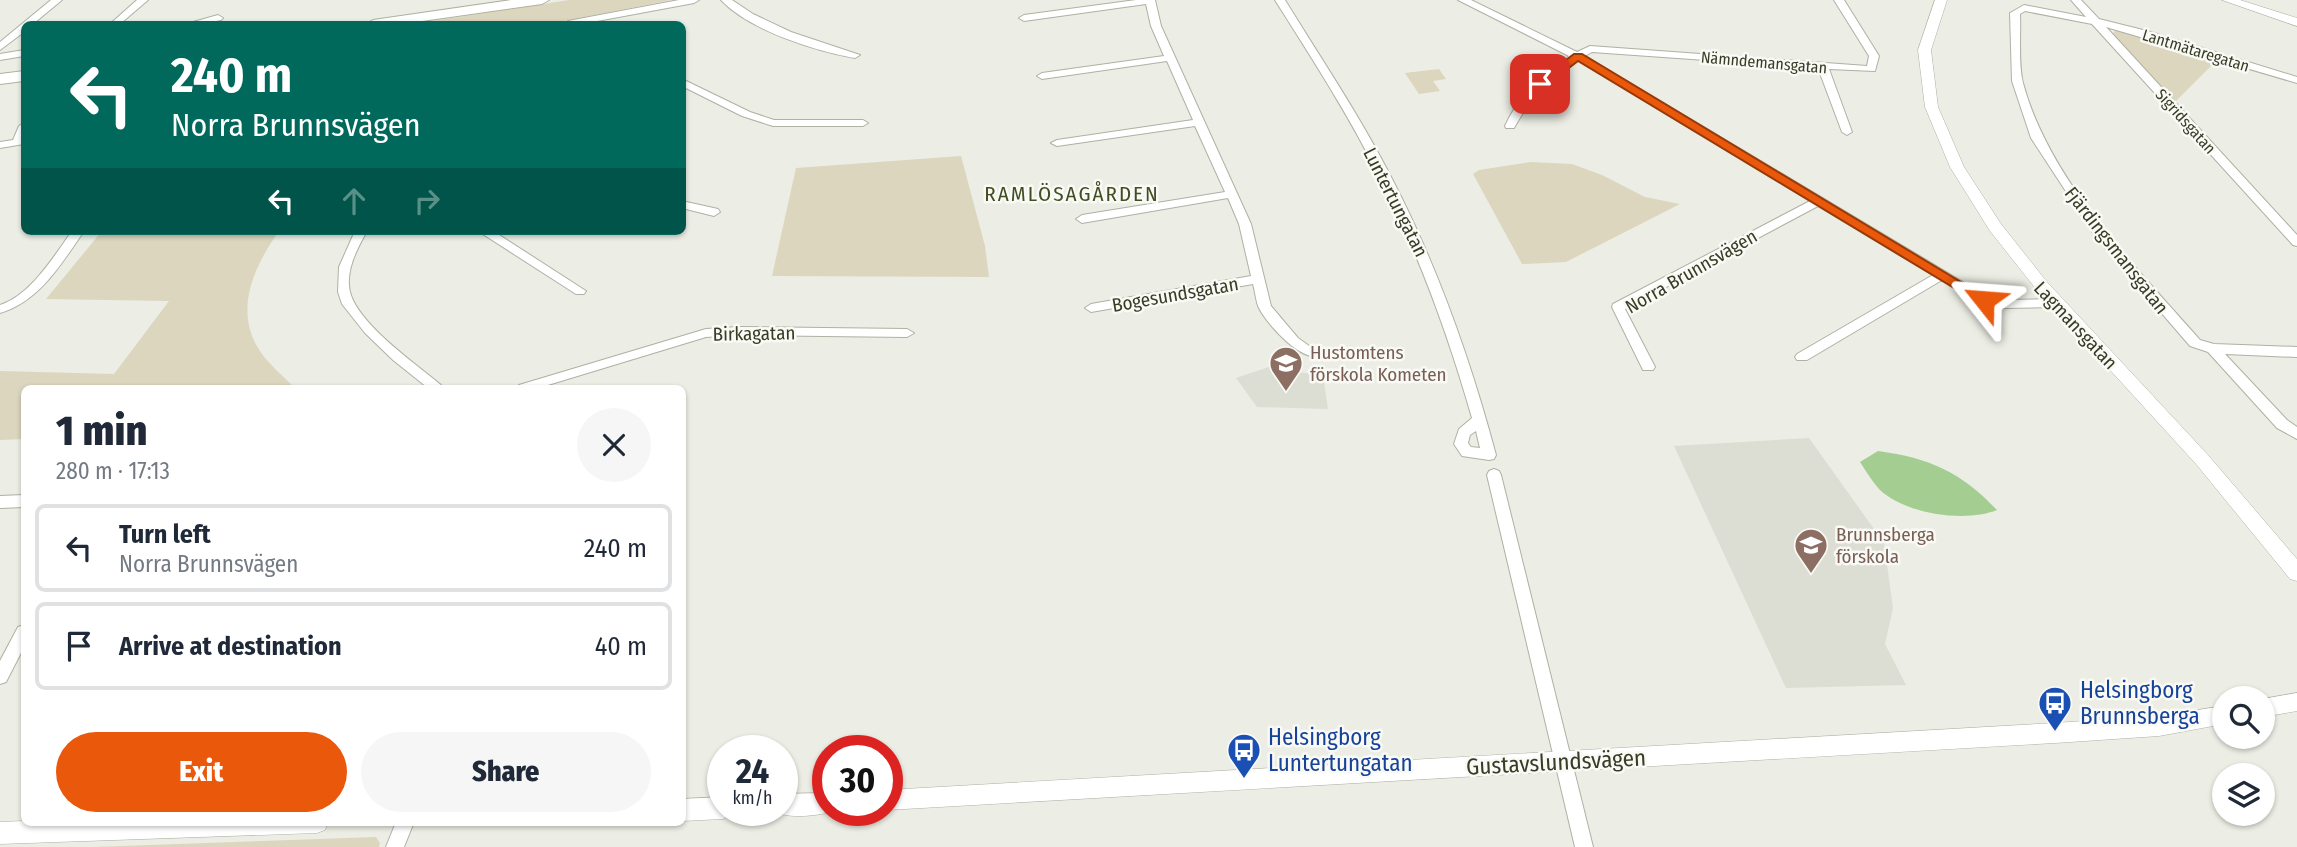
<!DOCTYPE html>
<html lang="en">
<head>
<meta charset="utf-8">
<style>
  body { margin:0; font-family:"Fira Sans Condensed",sans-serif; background:#f6f6f7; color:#1f2937; height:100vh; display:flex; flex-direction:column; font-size:26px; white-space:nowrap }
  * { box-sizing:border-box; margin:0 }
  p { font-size:23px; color:#747a83 }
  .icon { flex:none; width:38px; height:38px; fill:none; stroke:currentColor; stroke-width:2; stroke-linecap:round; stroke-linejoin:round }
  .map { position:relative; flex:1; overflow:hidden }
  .details { position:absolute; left:21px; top:385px; width:665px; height:441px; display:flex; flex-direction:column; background:#fff; border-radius:10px; box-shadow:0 2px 5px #0004 }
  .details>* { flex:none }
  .guide { position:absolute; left:21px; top:21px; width:665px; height:214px; border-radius:10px; box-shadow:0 2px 5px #0004; background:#00695c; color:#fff; overflow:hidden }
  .tools { position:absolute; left:2212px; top:686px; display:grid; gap:14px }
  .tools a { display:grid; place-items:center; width:63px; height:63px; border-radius:50%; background:#fff; box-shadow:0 2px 5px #0004; font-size:35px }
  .speed { position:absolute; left:707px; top:735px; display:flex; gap:14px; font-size:35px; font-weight:700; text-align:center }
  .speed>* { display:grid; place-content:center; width:91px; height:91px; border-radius:50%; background:#fff; box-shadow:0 2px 5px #0004; line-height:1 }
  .speed small { font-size:18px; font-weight:400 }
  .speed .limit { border:10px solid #d22; background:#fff; color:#111 }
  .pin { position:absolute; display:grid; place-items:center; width:60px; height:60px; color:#fff; margin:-30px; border-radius:14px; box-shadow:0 4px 10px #0006 }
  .me { position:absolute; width:77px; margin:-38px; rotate:298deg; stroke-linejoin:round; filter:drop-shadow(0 0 5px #0008) }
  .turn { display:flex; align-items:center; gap:24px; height:147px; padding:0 35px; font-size:32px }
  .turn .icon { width:91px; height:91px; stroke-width:2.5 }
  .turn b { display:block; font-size:49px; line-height:60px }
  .lanes { display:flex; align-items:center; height:66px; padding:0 35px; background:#0003; justify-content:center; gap:35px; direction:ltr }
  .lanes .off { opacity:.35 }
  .round { display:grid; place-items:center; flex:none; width:74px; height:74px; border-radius:37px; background:#f6f6f7 }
  .overview { display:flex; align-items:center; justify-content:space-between; height:119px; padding:0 35px }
  h1 { font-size:42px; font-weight:800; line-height:52px }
  .cta { display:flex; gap:14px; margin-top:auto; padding:14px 35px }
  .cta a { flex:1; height:80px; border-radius:42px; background:#ea580c; color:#fff; font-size:28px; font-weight:800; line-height:80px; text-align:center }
  .cta a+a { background:#f6f6f7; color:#1f2937 }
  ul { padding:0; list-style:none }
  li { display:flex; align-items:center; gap:21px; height:88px; margin:0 14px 10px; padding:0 21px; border:4px solid #e0e1e3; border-radius:10px }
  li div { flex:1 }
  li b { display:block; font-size:26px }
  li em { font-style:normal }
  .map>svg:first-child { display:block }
  .built { fill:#dcddd3 }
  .green { fill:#dcd6bf }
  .water { fill:#a4ce91 }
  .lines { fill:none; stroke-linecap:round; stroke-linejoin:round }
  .minor-casing { stroke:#aeb1a3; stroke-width:2 }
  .tertiary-casing { stroke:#aeb1a3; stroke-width:1 }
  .secondary-casing { stroke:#afb29e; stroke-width:2 }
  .minor { fill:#fff; fill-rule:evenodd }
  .tertiary { fill:#fff; fill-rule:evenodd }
  .secondary { fill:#fff; fill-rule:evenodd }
  .route { fill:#ea580c; stroke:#983908; stroke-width:2 }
  .labels { text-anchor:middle; stroke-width:5; stroke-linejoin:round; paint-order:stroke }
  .far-street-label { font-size:16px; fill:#373d25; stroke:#f9f9f5 }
  .street-label { font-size:19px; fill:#373d25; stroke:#f9f9f5 }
  .education-label { font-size:19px; fill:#785e54; stroke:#f9f9f5; text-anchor:start }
  .neighbourhood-label { font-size:21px; letter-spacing:2px; fill:#414e22; stroke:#f9f9f5 }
  .near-transit-label { font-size:23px; fill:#164399; stroke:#f9f9f5; text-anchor:start }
  .near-street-label { font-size:23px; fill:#373d25; stroke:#f9f9f5 }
</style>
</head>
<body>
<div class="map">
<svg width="2297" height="847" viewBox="0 0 2297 847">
  <rect width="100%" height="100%" fill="#ecede4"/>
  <!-- built -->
  <g class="built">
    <path d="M1296 358 1303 367 1297 372 1323 375 1328 409 1257 407 1236 378Z"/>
    <path d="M1809 438 1884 543 1893 608 1885 644 1906 685 1786 688 1674 446Z"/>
  </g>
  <!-- green -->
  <g class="green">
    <path d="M569 0H671L549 24H413Z"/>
    <path d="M2116 30H2122L2218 59 2175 102 2112 34Z"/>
    <path d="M1439 69 1446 79 1433 81 1440 91 1419 94 1405 73Z"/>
    <path d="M961 156 985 246 989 277 772 276 796 168Z"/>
    <path d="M1531 162 1572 164 1602 175 1645 197 1680 204 1566 262 1522 264 1473 174 1479 170Z"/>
    <path d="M102 231H279C255 265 234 308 258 348 267 363 283 376 295 388H24V439L0 440V371L114 374 169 301 46 299Z"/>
    <path d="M376 837 380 843 379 847H93Z"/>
  </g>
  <!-- water -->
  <path class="water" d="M1878 451C1930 458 1961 472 1997 510 1965 523 1904 514 1879 489 1872 481 1866 471 1860 462Z"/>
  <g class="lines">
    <defs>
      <g id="minor">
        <path d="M51 0H62L33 24H24V32L0 50V42Z"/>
        <path d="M137 0H148L120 24H110Z"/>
        <path d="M679 0H699L694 3 581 24H563L568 21Z"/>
        <path d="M721 0H732L753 14 791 32 860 55 855 58C815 51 749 30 721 0Z"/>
        <path d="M1136 0H1155L1161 26 1251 224 1271 306 1298 338 1319 353 1317 356C1299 360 1265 322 1258 306 1256 300 1255 291 1253 284L1091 312 1085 308 1091 304 1251 276 1239 224 1228 198 1082 223 1076 219 1082 215 1225 192 1195 126 1057 146 1051 143 1057 140 1193 120 1167 61 1042 79 1037 76 1042 73 1164 56 1151 26 1146 4 1024 21 1019 18 1024 15Z"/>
        <path d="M1275 0H1285C1320 57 1358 113 1389 173 1436 262 1470 358 1496 455L1494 459 1489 460 1462 456 1454 444 1459 429 1472 418C1448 334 1418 252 1378 174 1348 114 1311 57 1275 0ZM1476 431 1480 448 1471 447 1468 443 1470 435Z"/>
        <path d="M1458 0H1471L1577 52 1590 46 1867 66 1869 56 1834 0H1844L1879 56 1875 71 1829 69 1852 132 1847 135 1842 132 1818 68 1592 52 1585 56 1988 297 2003 300 2053 299 2059 303 2053 307 2003 308 1984 304 1942 280 1807 360H1797L1795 357 1797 354 1933 275 1818 206 1625 309 1655 367 1653 370H1643L1612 307 1613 304 1810 201 1577 60C1548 78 1530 99 1514 128H1506L1505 126C1519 96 1541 73 1569 56Z"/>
        <path d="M2071 0H2081L2099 19 2151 32 2297 77V83L2106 27 2297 235V246L2293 245 2092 24 2025 11 2020 14C2021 36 2018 63 2023 83 2049 180 2135 266 2200 340L2214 344 2297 347V357L2225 354 2287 420 2297 427V439L2277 428 2208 352 2190 346 2095 236 2031 138 2012 81 2010 13 2024 5 2086 17Z"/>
        <path d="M218 15 223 18 221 20 202 24H186Z"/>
        <path d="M24 50V56L0 60V54Z"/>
        <path d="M682 79 750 112 774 120H863L868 123 863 126H773L742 116 682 86Z"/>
        <path d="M24 123V144L0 148V142L13 140 19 126Z"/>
        <path d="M682 201 718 209 720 212 714 216 682 208Z"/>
        <path d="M72 231H84C62 263 39 302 0 313V305C31 295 54 256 72 231Z"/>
        <path d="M355 231H367C357 249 345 271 350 292 358 324 416 364 441 385L443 388H428L393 360 365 333 342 304 338 292 339 267Z"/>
        <path d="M478 231H493L586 291 584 294H576Z"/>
        <path d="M738 327 907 329 914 333 907 337 738 335 706 337 538 388H517L519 385 706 329Z"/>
        <path d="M1494 469 1499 471 1501 475 1593 847H1575L1487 475 1489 471Z"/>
        <path d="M24 495V507L0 508V496Z"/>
        <path d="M24 625V647L6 682 0 684V661L18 627Z"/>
        <path d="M396 822H414L404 847H386Z"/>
      </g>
      <g id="tertiary">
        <path d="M1935 0H1947L1931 50 1938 107 1964 167 2001 224 2047 282 2208 455 2297 559V581L2290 579 2196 464 2036 289 1990 231 1950 167 1925 107 1918 50Z"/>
        <path d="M2222 0H2240L2297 18V26Z"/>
        <path d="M2297 693V711L2263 717V699Z"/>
        <path d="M2224 706V724L2159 736 2055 743 887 810H886L887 790 2055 723 2159 716Z"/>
        <path d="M828 793V810H836C821 816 785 820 773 810H782V794Z"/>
        <path d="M723 797V810H733L731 815 723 819 682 821V799Z"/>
        <path d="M0 822 24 821 328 822 325 830 317 833 0 844Z"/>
      </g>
      <g id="secondary">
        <path d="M511 0H549L542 4 401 24H366L373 20Z"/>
        <path d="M24 71V81L0 84V74Z"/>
      </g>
    </defs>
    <!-- minor casing -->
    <use href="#minor" class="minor-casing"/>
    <!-- tertiary casing -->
    <use href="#tertiary" class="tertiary-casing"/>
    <!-- secondary casing -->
    <use href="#secondary" class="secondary-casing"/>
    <!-- minor -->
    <use href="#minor" class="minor"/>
    <!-- tertiary -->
    <use href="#tertiary" class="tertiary"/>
    <!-- secondary -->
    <use href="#secondary" class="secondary"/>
  </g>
  <!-- route -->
  <path class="route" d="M1574 54H1582L1991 300 1989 303H1979L1578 61 1544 87H1536V82Z"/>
  <!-- icons -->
  <defs>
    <symbol id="school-pin" viewBox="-11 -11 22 30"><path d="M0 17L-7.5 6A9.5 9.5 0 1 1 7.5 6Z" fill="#8d6e63" stroke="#f9f9f5"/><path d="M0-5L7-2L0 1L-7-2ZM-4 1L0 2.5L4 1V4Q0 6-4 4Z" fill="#fff"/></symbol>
    <symbol id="bus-pin" viewBox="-11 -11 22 30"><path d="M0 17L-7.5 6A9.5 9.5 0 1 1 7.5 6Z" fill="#1a4fb4" stroke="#f9f9f5"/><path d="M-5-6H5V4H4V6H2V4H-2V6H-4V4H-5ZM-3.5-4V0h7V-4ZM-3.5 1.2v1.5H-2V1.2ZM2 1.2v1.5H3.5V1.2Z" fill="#fff"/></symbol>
  </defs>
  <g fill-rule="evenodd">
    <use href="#school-pin" x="1267" y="344" width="38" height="52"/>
    <use href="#school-pin" x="1792" y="526" width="38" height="52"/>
    <use href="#bus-pin" x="2036" y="684" width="38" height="52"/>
    <use href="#bus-pin" x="1225" y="731" width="38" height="52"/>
  </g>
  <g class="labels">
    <!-- far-street labels -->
    <g class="far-street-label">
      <text transform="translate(2196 50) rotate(17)" y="6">Lantmätaregatan</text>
      <text transform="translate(1764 62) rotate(5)" y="6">Nämndemansgatan</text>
      <text transform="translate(2186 121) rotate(48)" y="6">Sigridsgatan</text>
    </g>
    <!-- street labels -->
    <g class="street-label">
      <text transform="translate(1396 202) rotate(63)" y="7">Luntertungatan</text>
      <text transform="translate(2117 250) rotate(52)" y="7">Fjärdingsmansgatan</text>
      <text transform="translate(1691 271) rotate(-30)" y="7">Norra Brunnsvägen</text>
      <text transform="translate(1175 294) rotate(-10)" y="7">Bogesundsgatan</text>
      <text transform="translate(2076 325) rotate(47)" y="7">Lagmansgatan</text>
      <text transform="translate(754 333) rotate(-1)" y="7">Birkagatan</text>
    </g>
    <!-- education labels -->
    <g class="education-label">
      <text x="1310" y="359">Hustomtens<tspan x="1310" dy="22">förskola Kometen</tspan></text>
      <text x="1836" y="541">Brunnsberga<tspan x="1836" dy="22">förskola</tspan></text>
    </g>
    <!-- neighbourhood labels -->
    <g class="neighbourhood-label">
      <text x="1072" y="201">RAMLÖSAGÅRDEN</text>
    </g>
    <!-- near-transit labels -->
    <g class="near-transit-label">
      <text x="2080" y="698">Helsingborg<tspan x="2080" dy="26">Brunnsberga</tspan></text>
      <text x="1268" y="745">Helsingborg<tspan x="1268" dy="26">Luntertungatan</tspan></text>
    </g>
    <!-- near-street labels -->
    <g class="near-street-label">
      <text transform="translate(1556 762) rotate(-3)" y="8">Gustavslundsvägen</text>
    </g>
  </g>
</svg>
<div class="tools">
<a><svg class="icon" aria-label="search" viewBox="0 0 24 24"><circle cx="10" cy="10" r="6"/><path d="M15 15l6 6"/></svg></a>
<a><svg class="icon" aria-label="layers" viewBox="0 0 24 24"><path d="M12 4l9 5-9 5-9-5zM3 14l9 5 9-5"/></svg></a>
</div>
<div class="speed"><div>24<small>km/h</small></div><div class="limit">30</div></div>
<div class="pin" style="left:1540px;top:84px;background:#d93025"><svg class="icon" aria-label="arrive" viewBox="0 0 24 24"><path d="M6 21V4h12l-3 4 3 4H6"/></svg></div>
<svg class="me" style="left:1984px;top:300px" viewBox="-20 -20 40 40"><path d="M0-17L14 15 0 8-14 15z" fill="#ea580c" stroke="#fff" stroke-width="4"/></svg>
<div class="guide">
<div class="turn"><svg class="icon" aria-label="left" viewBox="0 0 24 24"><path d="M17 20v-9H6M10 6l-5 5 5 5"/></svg><div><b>240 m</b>Norra Brunnsvägen</div></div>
<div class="lanes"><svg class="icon" aria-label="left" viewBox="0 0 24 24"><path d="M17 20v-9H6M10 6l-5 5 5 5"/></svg><svg class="icon off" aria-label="ahead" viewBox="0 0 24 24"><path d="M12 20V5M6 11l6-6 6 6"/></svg><svg class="icon off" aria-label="right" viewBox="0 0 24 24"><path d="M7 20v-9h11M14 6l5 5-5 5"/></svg></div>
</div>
<section class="details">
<div class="overview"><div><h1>1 min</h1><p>280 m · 17:13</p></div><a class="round"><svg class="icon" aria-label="close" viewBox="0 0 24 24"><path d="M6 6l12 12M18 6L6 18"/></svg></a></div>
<ul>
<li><svg class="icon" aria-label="left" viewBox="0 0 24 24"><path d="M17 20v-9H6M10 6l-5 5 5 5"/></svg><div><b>Turn left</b><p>Norra Brunnsvägen</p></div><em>240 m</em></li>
<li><svg class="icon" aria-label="arrive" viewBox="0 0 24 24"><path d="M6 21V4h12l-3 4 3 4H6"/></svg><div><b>Arrive at destination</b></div><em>40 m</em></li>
</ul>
<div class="cta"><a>Exit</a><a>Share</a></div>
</section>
</div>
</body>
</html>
